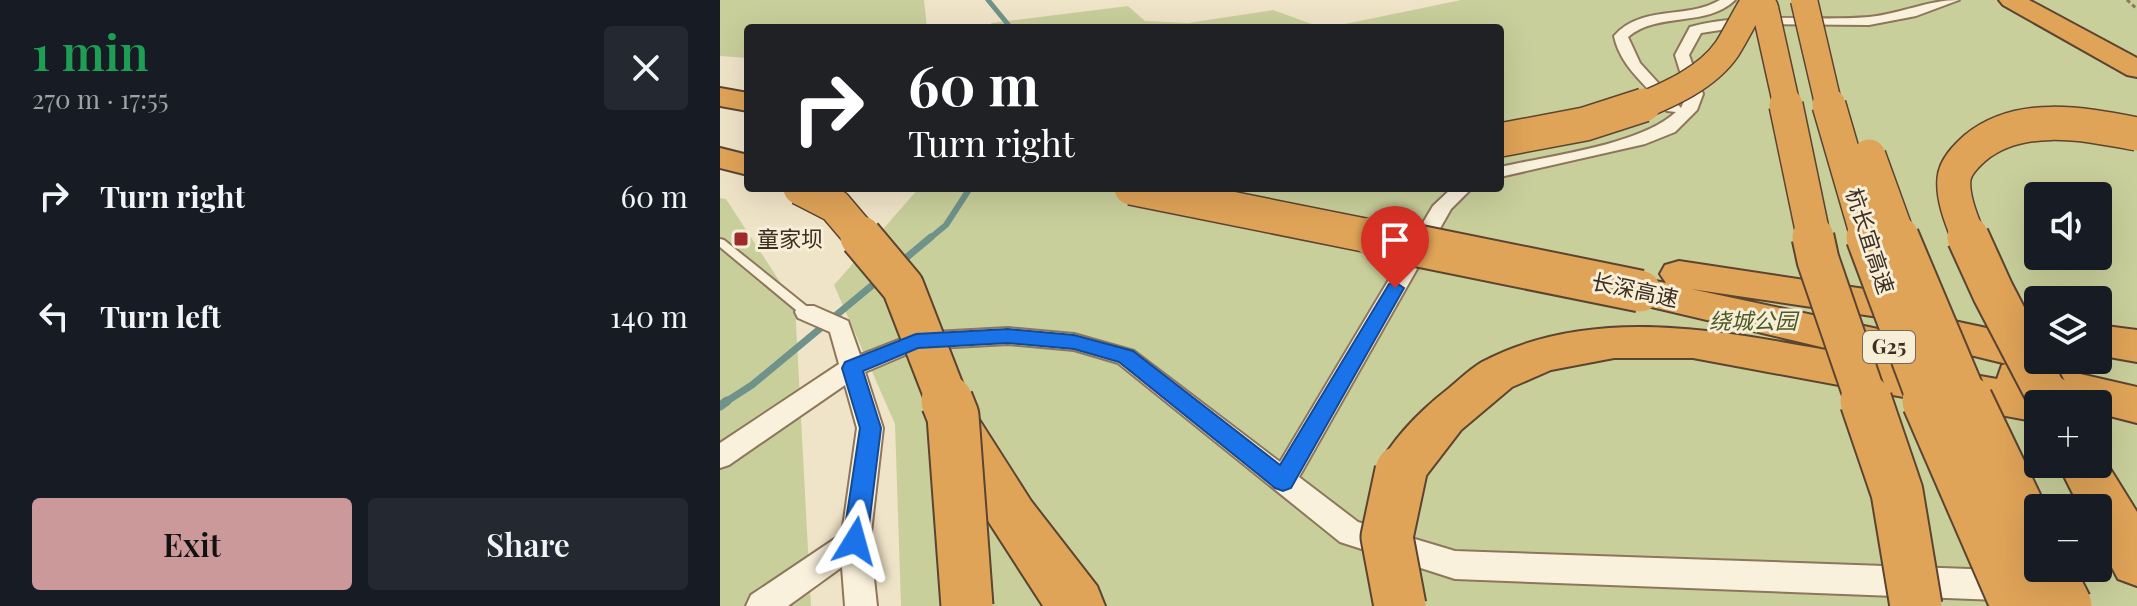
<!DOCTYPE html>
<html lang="en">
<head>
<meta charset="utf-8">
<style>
  body { margin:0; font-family:"Playfair Display","Noto Sans SC",serif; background:#242831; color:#f1f3f6; height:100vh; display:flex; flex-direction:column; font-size:30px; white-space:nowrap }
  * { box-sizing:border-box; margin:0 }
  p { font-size:26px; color:#9ea1a6 }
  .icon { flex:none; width:44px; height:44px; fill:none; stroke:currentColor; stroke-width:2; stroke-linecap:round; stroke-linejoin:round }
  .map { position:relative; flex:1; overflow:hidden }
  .details { display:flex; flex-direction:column; background:#171b24; width:720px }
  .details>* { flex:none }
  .guide { position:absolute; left:24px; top:24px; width:760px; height:168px; border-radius:8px; box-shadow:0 8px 32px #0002; background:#202124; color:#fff; overflow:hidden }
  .fabs { position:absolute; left:1304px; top:182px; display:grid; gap:16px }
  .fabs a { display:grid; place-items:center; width:88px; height:88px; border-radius:8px; background:#171b24; box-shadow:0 8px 32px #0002; font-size:40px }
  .pin { position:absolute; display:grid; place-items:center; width:68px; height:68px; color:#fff; margin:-82px -34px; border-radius:50% 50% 50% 0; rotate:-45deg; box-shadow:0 0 8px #0007 }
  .pin .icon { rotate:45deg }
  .me { position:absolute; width:88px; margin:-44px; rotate:8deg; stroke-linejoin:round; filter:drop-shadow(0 0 6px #0008) }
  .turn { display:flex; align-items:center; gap:28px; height:168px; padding:0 32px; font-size:36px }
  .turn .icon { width:104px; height:104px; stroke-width:2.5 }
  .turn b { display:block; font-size:56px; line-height:68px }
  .round { display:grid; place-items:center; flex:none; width:84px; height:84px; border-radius:8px; background:#242831 }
  .head { display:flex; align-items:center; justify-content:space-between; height:136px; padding:0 32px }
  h1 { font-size:48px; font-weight:600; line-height:60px; color:#1e9e55 }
  .action { display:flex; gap:16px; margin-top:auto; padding:16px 32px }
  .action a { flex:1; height:92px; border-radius:8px; background:#cc999b; color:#111; font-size:32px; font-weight:600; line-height:92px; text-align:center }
  .action a+a { background:#242831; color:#f1f3f6 }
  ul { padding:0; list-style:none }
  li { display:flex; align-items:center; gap:24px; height:120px; padding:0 32px }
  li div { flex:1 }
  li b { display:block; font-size:30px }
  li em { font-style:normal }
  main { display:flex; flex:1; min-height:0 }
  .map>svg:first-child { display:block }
  .green { fill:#c9cf9b; fill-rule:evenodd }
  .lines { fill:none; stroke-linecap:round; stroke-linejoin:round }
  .stream-far3 { stroke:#6f938a; stroke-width:5 }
  .stream-far2 { stroke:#6f938a; stroke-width:6 }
  .stream-far1 { stroke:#6f938a; stroke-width:7 }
  .stream { stroke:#6f938a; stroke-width:9 }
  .service-casing { stroke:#8d765c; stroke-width:4 }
  .minor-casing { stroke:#8d765c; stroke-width:4 }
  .motorway-casing { stroke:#5b4430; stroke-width:4 }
  .path { stroke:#8d765c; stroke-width:3; stroke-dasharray:4 3; stroke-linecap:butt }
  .service { fill:#faf1dc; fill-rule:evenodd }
  .minor { fill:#faf1dc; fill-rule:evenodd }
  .motorway { fill:#e0a458; fill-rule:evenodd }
  .motorway-bridge-far3-casing { stroke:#5b4430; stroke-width:29; stroke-linecap:butt }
  .motorway-bridge-far2-casing { stroke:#5b4430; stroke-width:36; stroke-linecap:butt }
  .motorway-bridge-far1-casing { stroke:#5b4430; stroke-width:45; stroke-linecap:butt }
  .motorway-bridge-casing { stroke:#5b4430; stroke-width:55; stroke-linecap:butt }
  .motorway-bridge-far3 { stroke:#e0a458; stroke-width:26 }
  .motorway-bridge-far2 { stroke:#e0a458; stroke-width:33 }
  .motorway-bridge-far1 { stroke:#e0a458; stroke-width:41 }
  .motorway-bridge { stroke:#e0a458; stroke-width:51 }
  .route { fill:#1a73e8; stroke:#114b97; stroke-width:2 }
  .poi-dot { fill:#9e2a2b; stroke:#f7eed8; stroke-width:3 }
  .labels { text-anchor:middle; stroke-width:6; stroke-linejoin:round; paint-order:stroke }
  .shield { fill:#f7eed8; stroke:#756857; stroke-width:2 }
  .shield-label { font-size:20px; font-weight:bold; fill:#3d2e20 }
  .poi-label { font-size:22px; fill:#3d2e20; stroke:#f7eed8; text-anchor:start }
  .street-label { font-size:22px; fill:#3d2e20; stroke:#f7eed8 }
  .park-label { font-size:22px; font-style:italic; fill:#4d5a26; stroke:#f7eed8 }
</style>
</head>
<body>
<main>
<section class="details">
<div class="head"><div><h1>1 min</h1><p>270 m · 17:55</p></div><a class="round"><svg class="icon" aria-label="close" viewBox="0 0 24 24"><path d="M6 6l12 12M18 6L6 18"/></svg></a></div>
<ul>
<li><svg class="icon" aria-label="right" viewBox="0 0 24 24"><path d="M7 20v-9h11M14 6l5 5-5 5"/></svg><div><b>Turn right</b></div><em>60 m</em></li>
<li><svg class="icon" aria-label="left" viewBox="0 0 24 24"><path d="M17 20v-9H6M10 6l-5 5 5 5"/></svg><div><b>Turn left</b></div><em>140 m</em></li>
</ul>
<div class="action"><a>Exit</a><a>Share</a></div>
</section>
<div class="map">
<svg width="1417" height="606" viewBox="0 0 1417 606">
  <rect width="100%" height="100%" fill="#f0e4c8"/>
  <!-- green -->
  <g class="green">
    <path d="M0 0H204L207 28H28V58L0 56Z"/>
    <path d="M741 0H1417V606H181L175 424 114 285 199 188H780V28H606ZM1318 196H1378V256H1318ZM1318 300H1378V360H1318ZM1318 404H1378V464H1318ZM1318 508H1378V568H1318Z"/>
    <path d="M408 6 425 21 468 23 553 10 603 28H272L271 23Z"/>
    <path d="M0 198 6 199 75 305 91 606H0Z"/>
  </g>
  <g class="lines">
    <!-- stream-far3 -->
    <path class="stream-far3" d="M268 0 291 28"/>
    <!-- stream-far2 -->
    <path class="stream-far2" d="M209 239 226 225 250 188"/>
    <!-- stream-far1 -->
    <g class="stream-far1">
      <path d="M180 263 211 237"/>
      <path d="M4 403 32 385 161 278"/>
    </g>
    <!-- stream -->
    <path class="stream" d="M0 406 7 401"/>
    <defs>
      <path id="service" d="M0 239 4 240 90 309 92 312 90 315H82L0 247Z"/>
      <g id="minor">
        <path d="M1000 0H1015C986 28 939 11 908 37L920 63 961 108 967 94 955 55 970 27C1030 11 1088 22 1149 17 1180 14 1208 0 1239 0L1196 16 1149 25 1039 24 981 33 969 55 983 94 977 110 955 132 925 144 780 177V167C828 156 921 145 956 112L947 111C929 86 901 69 894 36 922 4 967 20 1000 0Z"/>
        <path d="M732 188H752L731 209 579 477 638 522 735 551 1278 570 1300 578 1304 588 1300 598 1289 603 1278 600 735 579 620 542 398 363 354 350 288 344 199 349 145 372 163 428 150 541 157 606H125L122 567 68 606H26L31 595 122 534 137 428 125 385 9 465 0 468V443L119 364 110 332 78 318 75 312 78 306H94L128 321 140 355 196 333 288 328 354 334 414 351 560 462 713 206Z"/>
      </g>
      <g id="motorway">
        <path d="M1279 0H1309L1417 58V77L1407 75 1283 5Z"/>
        <path d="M0 88 28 93V111L0 106Z"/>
        <path d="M0 148 28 155V175L0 168Z"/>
        <path d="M959 261 1218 300 1224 310 1220 318 1318 339V360H1337L1330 367 1417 387V423L1378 413V404H1318V422L973 358H894L831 370 792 387 741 430 698 486 681 492 664 486 656 471C672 439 701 410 728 389 739 380 750 369 762 362 878 301 1013 334 1135 355L906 301 900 291 906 281 920 278 946 283 940 274 945 265ZM971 289 1172 319 1168 326 1172 332ZM1238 352 1287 364 1282 365 1277 379 1232 371 1242 359Z"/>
        <path d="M1378 325 1417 330V362L1378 355Z"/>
        <path d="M237 404 253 410 311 501 377 586 385 606H323L261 510 214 423 221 410Z"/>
        <path d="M1378 449 1417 512V586L1398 579 1378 541V508H1360L1338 464H1378Z"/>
      </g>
    </defs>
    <!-- service casing -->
    <use href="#service" class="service-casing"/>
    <!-- minor casing -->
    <use href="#minor" class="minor-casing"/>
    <!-- motorway casing -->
    <use href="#motorway" class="motorway-casing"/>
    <!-- path -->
    <path class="path" d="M1407 0 1417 9"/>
    <!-- service -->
    <use href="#service" class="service"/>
    <!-- minor -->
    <use href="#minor" class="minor"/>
    <!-- motorway -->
    <use href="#motorway" class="motorway"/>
    <defs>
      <g id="motorway-bridge-far3">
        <path d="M1037 0 1045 8 1067 107"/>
        <path d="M1084 0 1109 107"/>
        <path d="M919 107C950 94 987 78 1007 49 1017 33 1025 16 1035 0"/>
      </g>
      <g id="motorway-bridge-far2">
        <path d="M1066 105 1094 239"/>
        <path d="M1109 105 1148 239"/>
        <path d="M780 140 865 124 924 105"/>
        <path d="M1149 156 1179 239"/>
        <path d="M80 188 115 206 143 239"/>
        <path d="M411 188 664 239"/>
        <path d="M1249 239C1242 221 1232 198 1234 179 1235 167 1246 156 1255 148 1300 111 1364 124 1417 134"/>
      </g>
      <g id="motorway-bridge-far1">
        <path d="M141 237 183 287 228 403"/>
        <path d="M654 237 920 291"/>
        <path d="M1093 237 1098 260 1147 403"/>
        <path d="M1147 237 1209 403"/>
        <path d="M1178 237 1248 403"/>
        <path d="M1248 237 1273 292 1331 403"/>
      </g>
      <g id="motorway-bridge">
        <path d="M227 401 233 416 247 606"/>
        <path d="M1146 401 1177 492 1196 606"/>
        <path d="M1208 401 1297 606"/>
        <path d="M1247 401 1318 549"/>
        <path d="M1330 401 1331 404"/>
        <path d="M1327 568 1346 606"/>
        <path d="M680 606 667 537 681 471"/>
      </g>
    </defs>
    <!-- motorway-bridge-far3 casing -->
    <use href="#motorway-bridge-far3" class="motorway-bridge-far3-casing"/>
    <!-- motorway-bridge-far2 casing -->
    <use href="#motorway-bridge-far2" class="motorway-bridge-far2-casing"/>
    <!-- motorway-bridge-far1 casing -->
    <use href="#motorway-bridge-far1" class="motorway-bridge-far1-casing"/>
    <!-- motorway-bridge casing -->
    <use href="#motorway-bridge" class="motorway-bridge-casing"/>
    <!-- motorway-bridge-far3 -->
    <use href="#motorway-bridge-far3" class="motorway-bridge-far3"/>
    <!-- motorway-bridge-far2 -->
    <use href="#motorway-bridge-far2" class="motorway-bridge-far2"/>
    <!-- motorway-bridge-far1 -->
    <use href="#motorway-bridge-far1" class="motorway-bridge-far1"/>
    <!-- motorway-bridge -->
    <use href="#motorway-bridge" class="motorway-bridge"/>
  </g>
  <!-- route -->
  <path class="route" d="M675 282 684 288 571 488 563 491 555 488 399 362 354 349 288 343 198 348 143 371 161 428 147 541 144 548 135 552 127 548 123 541 140 428 122 368 125 362 196 334 288 329 354 335 413 351 560 465 669 284Z"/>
  <!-- markers -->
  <rect class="poi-dot" x="13" y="231" width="16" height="16" rx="4"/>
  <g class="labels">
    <!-- shield labels -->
    <rect class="shield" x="1143" y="331" width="52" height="32" rx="6"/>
    <g class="shield-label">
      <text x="1169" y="354">G25</text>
    </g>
    <!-- poi labels -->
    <g class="poi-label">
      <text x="37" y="247">童家坝</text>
    </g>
    <!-- street labels -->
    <g class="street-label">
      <text transform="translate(1150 241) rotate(72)" y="8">杭长宜高速</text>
      <text transform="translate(915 290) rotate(12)" y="8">长深高速</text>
    </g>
    <!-- park labels -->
    <g class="park-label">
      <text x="1033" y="329">绕城公园</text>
    </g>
  </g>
</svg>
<div class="fabs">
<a><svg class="icon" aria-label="sound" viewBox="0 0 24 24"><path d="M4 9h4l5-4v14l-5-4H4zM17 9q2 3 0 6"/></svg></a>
<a><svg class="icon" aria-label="layers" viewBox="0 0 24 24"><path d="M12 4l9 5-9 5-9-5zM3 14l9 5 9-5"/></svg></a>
<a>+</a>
<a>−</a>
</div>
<div class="pin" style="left:675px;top:288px;background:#d93025"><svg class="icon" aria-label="arrive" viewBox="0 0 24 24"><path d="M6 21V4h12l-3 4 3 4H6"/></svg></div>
<svg class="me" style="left:135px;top:541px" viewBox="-20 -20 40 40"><path d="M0-17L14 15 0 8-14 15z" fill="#1a73e8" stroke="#fff" stroke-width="4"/></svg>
<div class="guide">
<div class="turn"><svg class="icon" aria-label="right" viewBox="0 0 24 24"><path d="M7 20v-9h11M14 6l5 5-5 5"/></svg><div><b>60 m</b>Turn right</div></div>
</div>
</div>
</main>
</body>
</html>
